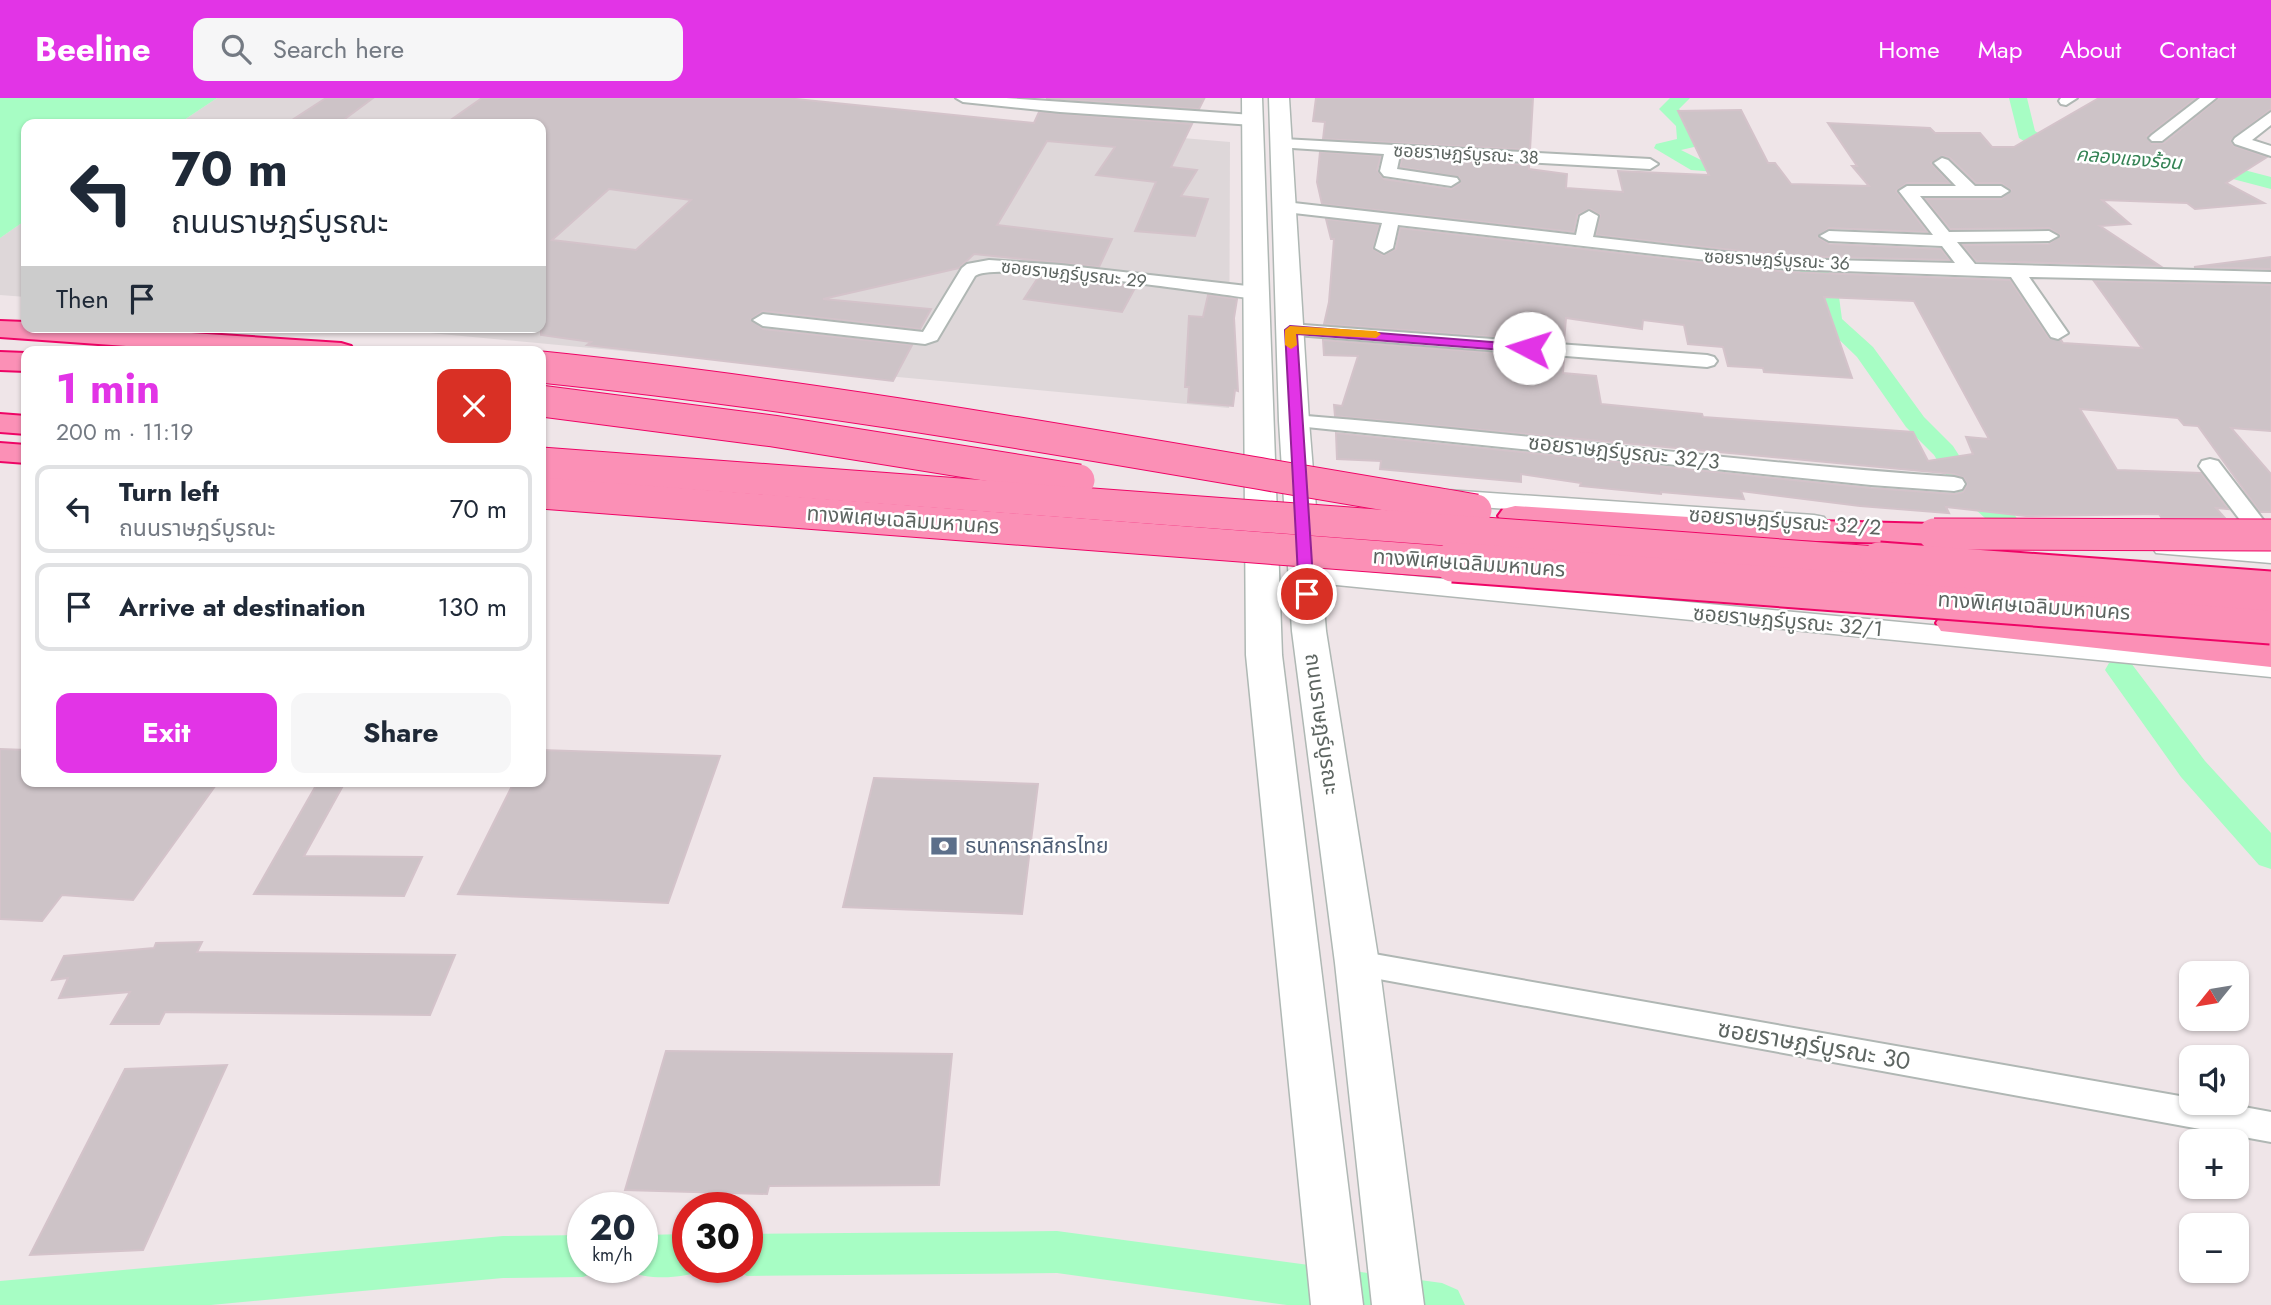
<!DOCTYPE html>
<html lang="en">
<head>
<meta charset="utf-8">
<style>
  body { margin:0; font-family:Jost,"Noto Sans Thai",sans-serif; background:#f6f6f7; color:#1f2937; height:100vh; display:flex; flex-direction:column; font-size:26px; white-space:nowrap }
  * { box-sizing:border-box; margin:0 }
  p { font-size:23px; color:#747a83 }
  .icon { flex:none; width:38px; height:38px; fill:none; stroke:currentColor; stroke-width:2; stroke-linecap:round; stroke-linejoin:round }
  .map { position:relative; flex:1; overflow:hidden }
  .details { position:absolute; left:21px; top:248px; width:525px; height:441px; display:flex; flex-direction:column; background:#fff; border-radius:14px; box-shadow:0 2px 5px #0004 }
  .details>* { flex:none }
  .top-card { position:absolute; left:21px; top:21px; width:525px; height:214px; border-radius:14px; box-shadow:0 2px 5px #0004; background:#fff; color:#1f2937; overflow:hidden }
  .needle { width:46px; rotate:240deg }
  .buttons { position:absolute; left:2179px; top:863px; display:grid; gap:14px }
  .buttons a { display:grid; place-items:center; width:70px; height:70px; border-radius:14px; background:#fff; box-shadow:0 2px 5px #0004; font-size:35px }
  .speed { position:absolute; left:567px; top:1094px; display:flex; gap:14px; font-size:35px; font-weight:700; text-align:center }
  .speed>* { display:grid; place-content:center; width:91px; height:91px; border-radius:50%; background:#fff; box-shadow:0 2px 5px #0004; line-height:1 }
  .speed small { font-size:18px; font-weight:400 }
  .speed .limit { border:10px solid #d22; background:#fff; color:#111 }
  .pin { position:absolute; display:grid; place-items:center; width:60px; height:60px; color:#fff; margin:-30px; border:4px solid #fff; border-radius:50%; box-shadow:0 2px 7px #0007 }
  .me { position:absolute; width:77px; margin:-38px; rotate:275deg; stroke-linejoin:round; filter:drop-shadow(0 0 5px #0008) }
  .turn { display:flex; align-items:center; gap:24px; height:147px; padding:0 35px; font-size:32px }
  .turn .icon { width:91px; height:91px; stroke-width:2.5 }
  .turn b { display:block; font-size:49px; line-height:60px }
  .then { display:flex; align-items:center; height:66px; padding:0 35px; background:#0003; gap:14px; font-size:26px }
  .round { display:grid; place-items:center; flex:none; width:74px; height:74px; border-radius:14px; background:#f6f6f7 }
  .head { display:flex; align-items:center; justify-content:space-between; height:119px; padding:0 35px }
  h1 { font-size:42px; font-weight:700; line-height:52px; color:#e234e6 }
  .cta { display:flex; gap:14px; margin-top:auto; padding:14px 35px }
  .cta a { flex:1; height:80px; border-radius:14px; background:#e234e6; color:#fff; font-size:28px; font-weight:700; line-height:80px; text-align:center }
  .cta a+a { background:#f6f6f7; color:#1f2937 }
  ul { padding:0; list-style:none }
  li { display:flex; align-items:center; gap:21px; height:88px; margin:0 14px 10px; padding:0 21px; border:4px solid #e0e1e3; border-radius:14px }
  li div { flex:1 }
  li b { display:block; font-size:26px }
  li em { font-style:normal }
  header { display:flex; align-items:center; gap:42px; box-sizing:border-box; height:98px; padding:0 35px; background:#e234e6; color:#fff }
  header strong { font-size:33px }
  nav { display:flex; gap:38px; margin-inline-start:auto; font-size:24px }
  .search { width:490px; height:63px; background:#f6f6f7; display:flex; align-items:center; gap:18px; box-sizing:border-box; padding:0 24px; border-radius:14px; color:#747a83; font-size:26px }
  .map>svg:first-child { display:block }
  .industrial { fill:#ded7d9 }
  .water { fill:#a7fdc4 }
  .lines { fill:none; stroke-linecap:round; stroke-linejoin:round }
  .canal { fill:#a7fdc4; fill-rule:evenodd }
  .building { fill:#cdc3c7; stroke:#d4c3ca; stroke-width:2; fill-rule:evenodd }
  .minor-casing { stroke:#b0b7b4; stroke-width:4 }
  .tertiary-casing { stroke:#b0b7b4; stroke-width:3 }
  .secondary-casing { stroke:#afb8b4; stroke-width:3 }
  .motorway-casing { stroke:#ef0566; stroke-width:4 }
  .minor { fill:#fff; fill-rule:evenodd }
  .tertiary { fill:#fff; fill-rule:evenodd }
  .secondary { fill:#fff; fill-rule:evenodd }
  .motorway { fill:#fb90b6; fill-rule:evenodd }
  .motorway-bridge-far1-casing { stroke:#ef0566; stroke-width:33; stroke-linecap:butt }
  .motorway-bridge-casing { stroke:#ef0566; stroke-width:43; stroke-linecap:butt }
  .motorway-bridge-far1 { stroke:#fb90b6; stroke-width:31 }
  .motorway-bridge { stroke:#fb90b6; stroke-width:39 }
  .route { fill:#e234e6; stroke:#932296; stroke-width:2 }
  .slow { fill:#f59e0b }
  .labels { text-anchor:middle; stroke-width:5; stroke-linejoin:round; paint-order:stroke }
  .far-street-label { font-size:18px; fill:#5d6561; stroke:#fff }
  .far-water-label { font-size:19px; font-style:italic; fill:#358355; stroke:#fff }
  .street-label { font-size:21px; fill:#5d6561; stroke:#fff }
  .service-label { font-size:21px; fill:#4e5e75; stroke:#fff; text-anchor:start }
  .near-street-label { font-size:24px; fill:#5d6561; stroke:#fff }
</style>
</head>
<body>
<header>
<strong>Beeline</strong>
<div class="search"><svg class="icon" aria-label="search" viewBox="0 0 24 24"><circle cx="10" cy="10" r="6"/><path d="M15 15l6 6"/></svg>Search here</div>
<nav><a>Home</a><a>Map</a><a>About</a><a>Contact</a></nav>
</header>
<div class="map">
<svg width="2271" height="1207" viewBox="0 0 2271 1207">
  <rect width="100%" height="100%" fill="#efe5e8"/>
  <!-- industrial -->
  <g class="industrial">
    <path d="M217 0H765L1040 28 1230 44 1229 310 366 229H541V26H178Z"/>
    <path d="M26 122V199L0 197V140Z"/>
  </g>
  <!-- water -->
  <path class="water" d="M0 0H217L178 26H26V122L0 140Z"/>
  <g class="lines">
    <!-- canal -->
    <g class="canal">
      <path d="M1670 0H1690L1679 11 1694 27 1696 45 1694 49 1681 52 1701 62H1728L1738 68 1728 89H1714L1711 85 1716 74 1691 72 1654 50 1656 46 1677 41 1676 28 1659 11Z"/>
      <path d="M2009 0H2027L2035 33 2060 49 2076 51 2079 55 2076 59 2048 58 2019 40Z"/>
      <path d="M2198 60 2271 79V91L2191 70 2188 66 2191 62Z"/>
      <path d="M1758 131 1805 154 1834 179 1837 184 1842 221 1873 249 1924 319 1953 348 1976 384 2014 416 2018 422 2014 428 2004 430 1994 428 1957 395 1934 357 1906 329 1857 259 1820 223 1815 186 1789 164 1751 141 1748 137 1751 133Z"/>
      <path d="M2120 562 2131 565 2205 663 2271 735V771L2259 767 2181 679 2105 572 2109 565Z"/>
      <path d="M1057 1133 1442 1185 1458 1192 1465 1207H1287L1057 1175 747 1178 730 1169H747V1136Z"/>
      <path d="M688 1136V1169H705L704 1172C680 1181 650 1182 626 1173L625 1169H642V1137Z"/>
      <path d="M583 1137V1169H600L599 1173 583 1179 503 1180 211 1207H0V1183L503 1138Z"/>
    </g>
  </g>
  <!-- building -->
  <g class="building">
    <path d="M326 0H373L338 26H286Z"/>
    <path d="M482 0H786L1034 25 1039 14 1192 26 1171 69 1197 72 1181 98 1208 101 1195 138 1135 133 1156 84 1096 77 1115 49 1047 43 997 127 1112 141 1099 169 974 156 959 170 823 201 931 211 920 231 763 213 751 221 763 231 912 247 893 283 587 247 591 244 541 237V26H445ZM609 91 691 102 636 152 552 142Z"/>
    <path d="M1046 0H1179L1204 1 1199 11Z"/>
    <path d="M1316 0H1533L1530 52 1323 41 1325 24 1313 23Z"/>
    <path d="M2099 0H2196L2147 38 2152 46 2164 45 2219 0H2271V11L2231 42 2234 48 2267 59 2226 85 2264 105 2195 111 2187 105 2102 102 2130 126 2100 128 2160 168 1976 163 1962 147 2049 146 2060 137 2049 130 1950 131 1925 101H2001L2011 92 2001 85H1976L1950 60 1943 58 1931 65 1950 85H1907L1896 93 1927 134 1829 130 1818 139 1829 146 1941 151 1950 162 1786 158 1596 137 1600 117 1590 111 1577 117 1574 134 1322 106 1317 84 1320 54 1381 58 1377 72 1384 81 1451 91 1460 85 1459 79 1400 69 1402 60 1529 67V71L1567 76 1566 90 1623 94 1618 73 1709 77 1678 13 1741 12 1768 65H1775L1791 86 1869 88 1852 68H1857L1828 25 1930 30 1935 35H1980L1992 49H2014Z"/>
    <path d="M1326 121 1379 127 1373 151 1383 157 1396 151 1400 130 1786 174 2010 182 2049 240 2061 242 2063 245 2142 250 2094 183 2271 187V333L2231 330 2271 376V414H2260L2198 328 2184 327 2178 320 2080 311 2117 372 2201 375 2228 411 2216 410 2224 419H2161L2159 416 2026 418 1946 409 1949 415 1860 408 1741 393 1744 401 1661 394V396L1580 388 1581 385 1521 376V384L1380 371 1381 363 1337 361 1336 335 1871 390 1954 396 1963 394 1967 387 1964 380 1954 376 1335 318 1334 307 1342 308 1358 258 1324 257 1323 242 1564 260 1563 275 1596 278 1601 306 1702 316 1703 319 1913 334 1928 363 1973 356 1966 339 1989 341 1914 203 1824 199 1852 280 1764 274 1763 270 1728 268 1723 249 1688 246 1684 227 1643 222 1642 231 1566 220 1564 244 1324 226 1329 204 1334 141H1331Z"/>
    <path d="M2271 159V171L2194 169Z"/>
    <path d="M1039 178 1062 180 1136 188 1122 214 1024 201Z"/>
    <path d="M1208 197 1237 201 1234 220 1238 293 1235 292 1233 308 1188 304 1189 289H1185L1189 218 1203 219Z"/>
    <path d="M0 651 26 652V684H218L133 802 62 797 42 823 0 821Z"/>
    <path d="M541 652 720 658 668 805 458 796 514 684H541Z"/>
    <path d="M874 680 1038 686 1022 816 843 809Z"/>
    <path d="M318 684H345L304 758 422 759 404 798 254 796Z"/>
    <path d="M202 844 197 854 455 857 430 917 165 914 159 926H111L130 894 59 900 68 880 52 882 64 858 154 850 156 845Z"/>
    <path d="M666 953 952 956 939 1087 769 1088 767 1096 625 1092Z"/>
    <path d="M227 967 143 1152 30 1157 125 971Z"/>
  </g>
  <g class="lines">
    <defs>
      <g id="minor">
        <path d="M956 0H1006L1253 17 1261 22 1253 27 1060 14 963 4Z"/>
        <path d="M2061 0H2077L2066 7 2061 6 2059 3Z"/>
        <path d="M2200 0H2216L2162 43H2152L2149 40 2152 37Z"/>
        <path d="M2271 14V27L2252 42 2271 48V58L2235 46 2233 43 2235 40Z"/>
        <path d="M1283 41 1650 61 1658 66 1650 71 1400 57 1397 71 1457 80 1459 83 1451 88 1384 78 1380 73 1384 56 1277 49 1275 46 1277 43Z"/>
        <path d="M1942 60 1948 62 1975 88H2001L2009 93 2001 98H1920L1949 134 2049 133 2058 138 2049 143 1957 144 1975 166 2271 174V184L2029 179 2068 235 2058 241 2051 239 2011 179 1786 171 1398 127 1393 150 1384 155 1375 150 1382 125 1285 114 1277 109 1285 104 1576 137 1580 118 1589 113 1598 118 1593 139 1786 161 1955 165 1942 148 1829 143 1820 138 1829 133 1933 137 1899 93 1907 88H1956L1934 65Z"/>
        <path d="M989 162 1061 167 1256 189 1265 195 1256 201C1218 196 994 162 975 178L937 242 925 246 763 228 753 222 763 216 923 234 962 170 967 166Z"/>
        <path d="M1290 226 1707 257 1714 259 1717 263 1714 267 1707 269 1283 236 1280 232 1283 228Z"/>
        <path d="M1294 317C1514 334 1733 364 1954 379L1962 381 1965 386 1962 391 1954 393 1871 387 1287 327 1284 323 1287 319Z"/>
        <path d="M2210 361 2218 363 2271 432V454L2263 452 2199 368 2202 363Z"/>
        <path d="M1357 853 2191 1000V1004H2217L2271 1014V1044L1357 877 1346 874 1341 865 1346 856Z"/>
      </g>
      <g id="tertiary">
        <path d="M1447 392 1814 417 1824 419 1828 425 1824 431 1814 433 1438 406 1434 400 1438 394Z"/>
        <path d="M2166 441 2271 449V465L2156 455 2152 449 2156 443Z"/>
        <path d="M1306 468 2271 559V579L1296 483 1292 477 1296 471Z"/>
      </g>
      <g id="secondary">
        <path d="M1242 0H1262L1282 557 1363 1207H1311L1246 557Z"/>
        <path d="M1269 0H1289L1309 323 1326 533 1379 865 1424 1207H1372L1335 865 1292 533 1279 323Z"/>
      </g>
      <g id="motorway">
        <path d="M0 223 26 224V229H100L341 245 351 248 355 254H210L0 239Z"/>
        <path d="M0 254 26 255V273L0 272Z"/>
        <path d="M0 316 26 318V336L0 334Z"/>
        <path d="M0 345 26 347V365L0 363Z"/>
        <path d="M1515 408 1705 420 1934 426 1946 429 1951 436 1946 443 1934 446 1705 440 1503 425 1498 418 1503 411Z"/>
        <path d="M1954 514 2271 545V569L1941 533 1936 525 1941 517Z"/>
      </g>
    </defs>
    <!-- minor casing -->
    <use href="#minor" class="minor-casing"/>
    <!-- tertiary casing -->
    <use href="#tertiary" class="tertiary-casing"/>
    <!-- secondary casing -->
    <use href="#secondary" class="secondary-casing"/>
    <!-- motorway casing -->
    <use href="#motorway" class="motorway-casing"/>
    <!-- minor -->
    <use href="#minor" class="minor"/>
    <!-- tertiary -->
    <use href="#tertiary" class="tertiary"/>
    <!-- secondary -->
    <use href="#secondary" class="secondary"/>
    <!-- motorway -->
    <use href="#motorway" class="motorway"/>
    <defs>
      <g id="motorway-bridge-far1">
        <path d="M541 269C854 301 1165 361 1476 412"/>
        <path d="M541 303 773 333 1079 382"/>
        <path d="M541 365 1903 466"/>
        <path d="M541 395 1476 466"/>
        <path d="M1934 436 2271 437"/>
      </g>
      <g id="motorway-bridge">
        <path d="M1453 464 2271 526"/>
        <path d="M1879 464 2271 493"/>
      </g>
    </defs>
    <!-- motorway-bridge-far1 casing -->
    <use href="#motorway-bridge-far1" class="motorway-bridge-far1-casing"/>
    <!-- motorway-bridge casing -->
    <use href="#motorway-bridge" class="motorway-bridge-casing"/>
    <!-- motorway-bridge-far1 -->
    <use href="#motorway-bridge-far1" class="motorway-bridge-far1"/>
    <!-- motorway-bridge -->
    <use href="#motorway-bridge" class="motorway-bridge"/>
  </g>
  <!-- route -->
  <path class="route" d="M1290 228 1529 247 1535 250 1529 254 1297 236 1314 496 1307 500 1299 496 1285 232Z"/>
  <!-- slow -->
  <path class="slow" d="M1290 228 1376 233 1381 236 1376 240 1296 236 1297 247 1291 251 1285 247V232Z"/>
  <!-- icons -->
  <defs>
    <symbol id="bank-bare" viewBox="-9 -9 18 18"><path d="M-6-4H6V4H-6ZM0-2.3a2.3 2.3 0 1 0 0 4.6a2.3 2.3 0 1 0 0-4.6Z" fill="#5c6f8a" stroke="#fff" stroke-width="2.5" paint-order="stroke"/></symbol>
  </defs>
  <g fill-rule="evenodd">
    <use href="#bank-bare" x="925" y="729" width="38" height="38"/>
  </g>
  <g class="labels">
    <!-- far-street labels -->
    <g class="far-street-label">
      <text transform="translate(1466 56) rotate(3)" y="6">ซอยราษฎร์บูรณะ 38</text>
      <text transform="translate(1777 162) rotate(3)" y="6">ซอยราษฎร์บูรณะ 36</text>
      <text transform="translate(1074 176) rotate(6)" y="6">ซอยราษฎร์บูรณะ 29</text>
    </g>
    <!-- far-water labels -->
    <g class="far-water-label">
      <text transform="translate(2129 60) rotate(5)" y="7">คลองแจงร้อน</text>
    </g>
    <!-- street labels -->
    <g class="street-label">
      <text transform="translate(1624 354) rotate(6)" y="7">ซอยราษฎร์บูรณะ 32/3</text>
      <text transform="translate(903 422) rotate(4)" y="7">ทางพิเศษเฉลิมมหานคร</text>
      <text transform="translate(1785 423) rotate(4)" y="7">ซอยราษฎร์บูรณะ 32/2</text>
      <text transform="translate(1469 465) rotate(4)" y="7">ทางพิเศษเฉลิมมหานคร</text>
      <text transform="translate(2034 508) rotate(4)" y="7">ทางพิเศษเฉลิมมหานคร</text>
      <text transform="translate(1788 523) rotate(5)" y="7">ซอยราษฎร์บูรณะ 32/1</text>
      <text transform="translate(1322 626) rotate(82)" y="7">ถนนราษฎร์บูรณะ</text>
    </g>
    <!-- service labels -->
    <g class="service-label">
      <text x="965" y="755">ธนาคารกสิกรไทย</text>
    </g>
    <!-- near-street labels -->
    <g class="near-street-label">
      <text transform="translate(1814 947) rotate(10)" y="8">ซอยราษฎร์บูรณะ 30</text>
    </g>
  </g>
</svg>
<div class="buttons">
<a><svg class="needle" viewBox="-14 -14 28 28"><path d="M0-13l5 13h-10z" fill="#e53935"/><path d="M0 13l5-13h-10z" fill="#747a83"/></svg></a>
<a><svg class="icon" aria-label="sound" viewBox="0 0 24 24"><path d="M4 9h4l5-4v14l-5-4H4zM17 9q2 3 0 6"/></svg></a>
<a>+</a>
<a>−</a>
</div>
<div class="speed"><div>20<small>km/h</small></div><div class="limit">30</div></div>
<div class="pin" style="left:1307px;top:496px;background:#d93025"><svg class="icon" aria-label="arrive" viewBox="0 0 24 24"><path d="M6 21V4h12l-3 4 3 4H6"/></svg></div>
<svg class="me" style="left:1529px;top:250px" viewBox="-20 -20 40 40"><circle r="19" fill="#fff"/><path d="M0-13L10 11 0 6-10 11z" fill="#e234e6"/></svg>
<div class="top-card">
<div class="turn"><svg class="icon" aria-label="left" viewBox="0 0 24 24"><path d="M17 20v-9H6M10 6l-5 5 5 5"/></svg><div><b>70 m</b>ถนนราษฎร์บูรณะ</div></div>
<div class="then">Then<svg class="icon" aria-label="arrive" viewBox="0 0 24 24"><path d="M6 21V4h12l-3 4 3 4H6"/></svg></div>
</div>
<section class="details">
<div class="head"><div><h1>1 min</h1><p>200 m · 11:19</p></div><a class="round" style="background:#d93025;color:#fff"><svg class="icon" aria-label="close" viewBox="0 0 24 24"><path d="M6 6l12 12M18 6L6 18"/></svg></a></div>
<ul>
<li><svg class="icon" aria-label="left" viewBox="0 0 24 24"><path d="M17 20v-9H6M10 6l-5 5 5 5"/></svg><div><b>Turn left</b><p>ถนนราษฎร์บูรณะ</p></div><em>70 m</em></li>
<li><svg class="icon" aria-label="arrive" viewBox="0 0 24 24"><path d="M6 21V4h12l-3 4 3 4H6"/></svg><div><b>Arrive at destination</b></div><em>130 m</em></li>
</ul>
<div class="cta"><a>Exit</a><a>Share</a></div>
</section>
</div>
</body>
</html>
